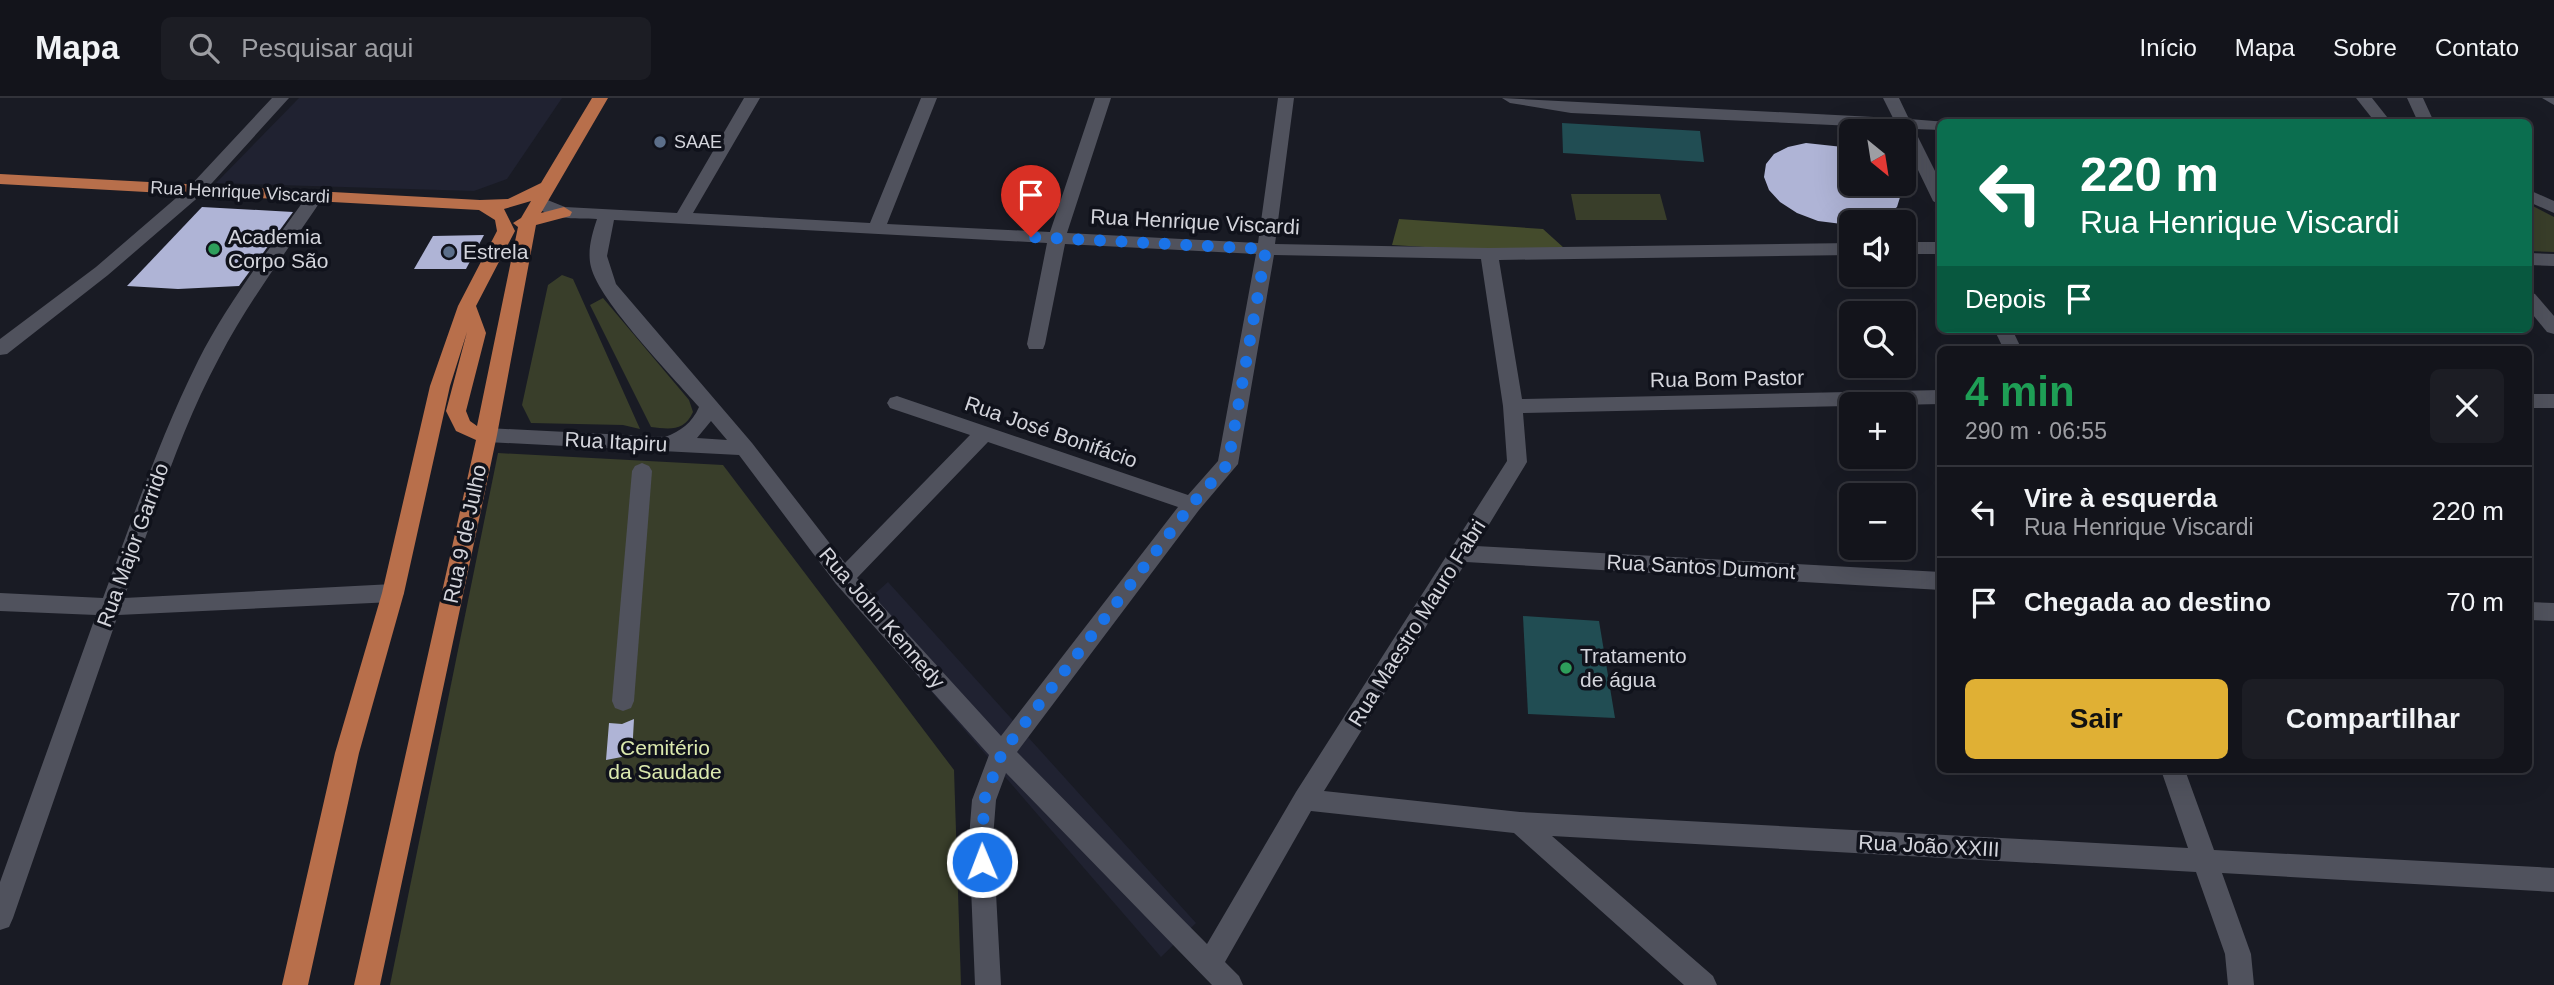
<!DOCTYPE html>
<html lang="pt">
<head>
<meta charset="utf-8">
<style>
  body { margin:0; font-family:Arial,sans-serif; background:#1c1d24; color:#f1f3f6; height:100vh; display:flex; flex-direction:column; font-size:26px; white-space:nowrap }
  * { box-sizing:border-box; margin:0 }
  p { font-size:23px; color:#9d9ea3 }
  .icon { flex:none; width:38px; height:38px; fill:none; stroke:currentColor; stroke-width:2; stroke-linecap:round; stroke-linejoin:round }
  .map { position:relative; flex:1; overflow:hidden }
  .panel { position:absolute; left:1937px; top:248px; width:595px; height:427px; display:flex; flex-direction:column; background:#13141b; border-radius:10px; box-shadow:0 7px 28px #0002,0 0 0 2px #32333a }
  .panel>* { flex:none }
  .top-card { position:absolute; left:1937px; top:21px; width:595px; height:214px; border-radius:10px; box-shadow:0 7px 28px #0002,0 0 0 2px #32333a; background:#0b6e4f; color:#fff; overflow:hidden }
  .needle { width:46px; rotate:150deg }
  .fabs { position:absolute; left:1839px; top:21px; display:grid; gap:14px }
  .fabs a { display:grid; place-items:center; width:77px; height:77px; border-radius:10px; background:#13141b; box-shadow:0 7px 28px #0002,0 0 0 2px #32333a; font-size:35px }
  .pin { position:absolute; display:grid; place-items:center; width:60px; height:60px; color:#fff; margin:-72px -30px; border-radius:50% 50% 50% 0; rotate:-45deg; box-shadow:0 0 7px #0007 }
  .pin .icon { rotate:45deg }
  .me { position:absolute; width:77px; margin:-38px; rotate:359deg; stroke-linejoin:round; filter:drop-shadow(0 0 5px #0008) }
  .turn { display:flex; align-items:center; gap:24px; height:147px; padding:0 28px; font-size:32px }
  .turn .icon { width:91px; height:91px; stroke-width:2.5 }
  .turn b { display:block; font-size:49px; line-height:60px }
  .then { display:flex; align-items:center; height:66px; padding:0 28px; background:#0003; gap:14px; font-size:26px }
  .round { display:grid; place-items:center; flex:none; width:74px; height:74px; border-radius:10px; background:#1c1d24 }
  .head { display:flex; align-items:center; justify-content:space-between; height:119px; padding:0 28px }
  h1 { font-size:42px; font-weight:800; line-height:52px; color:#1e9e55 }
  .button { display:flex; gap:14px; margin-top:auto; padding:14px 28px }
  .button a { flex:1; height:80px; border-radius:10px; background:#e0b034; color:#111; font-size:28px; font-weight:800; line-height:80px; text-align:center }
  .button a+a { background:#1c1d24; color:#f1f3f6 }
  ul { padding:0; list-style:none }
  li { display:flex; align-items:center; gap:21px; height:91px; padding:0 28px; border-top:2px solid #32333a }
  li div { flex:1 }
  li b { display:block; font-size:26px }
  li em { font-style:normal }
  header { display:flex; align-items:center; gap:42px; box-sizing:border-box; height:98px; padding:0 35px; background:#13141b; border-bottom:2px solid #32333a }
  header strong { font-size:33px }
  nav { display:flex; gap:38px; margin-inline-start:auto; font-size:24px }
  .search { width:490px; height:63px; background:#1c1d24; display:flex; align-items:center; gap:18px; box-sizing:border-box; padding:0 24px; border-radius:10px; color:#9d9ea3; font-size:26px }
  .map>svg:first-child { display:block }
  .built { fill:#202231 }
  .green { fill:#393e2a }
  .forest { fill:#444b2c }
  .water { fill:#214d53 }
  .building { fill:#afb4d6 }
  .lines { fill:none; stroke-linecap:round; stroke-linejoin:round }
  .minor { fill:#50525d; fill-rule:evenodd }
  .major { fill:#b86f4b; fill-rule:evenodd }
  .route { stroke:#1a73e8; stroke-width:12; stroke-dasharray:0 21.6 }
  .service-dot { fill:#5c6f8a; stroke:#10121b; stroke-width:2.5 }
  .leisure-dot { fill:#2e9e5b; stroke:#10121b; stroke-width:2.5 }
  .labels { text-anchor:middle; stroke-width:7; stroke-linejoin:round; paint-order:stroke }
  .far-poi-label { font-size:18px; fill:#d4d5dc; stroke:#10121b; text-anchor:start }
  .far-street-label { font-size:18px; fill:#d4d5dc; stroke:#10121b }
  .street-label { font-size:21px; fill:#d4d5dc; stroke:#10121b }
  .poi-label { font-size:21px; fill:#d4d5dc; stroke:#10121b; text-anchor:start }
  .park-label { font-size:21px; fill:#dbe9ae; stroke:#10121b }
</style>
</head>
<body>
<header>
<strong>Mapa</strong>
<div class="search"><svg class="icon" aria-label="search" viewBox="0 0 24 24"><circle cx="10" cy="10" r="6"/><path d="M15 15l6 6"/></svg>Pesquisar aqui</div>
<nav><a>Início</a><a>Mapa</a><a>Sobre</a><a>Contato</a></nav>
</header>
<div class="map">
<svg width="2554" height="887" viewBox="0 0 2554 887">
  <rect width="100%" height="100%" fill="#191b24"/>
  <!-- built -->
  <g class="built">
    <path d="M299 0H562L507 81 474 93 216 85Z"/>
    <path d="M888 484 1196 825 1161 859 859 510Z"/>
  </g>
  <!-- green -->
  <g class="green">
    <path d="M1571 96H1660L1667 122H1576Z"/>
    <path d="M2529 106 2554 119V154L2529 153Z"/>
    <path d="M562 177 573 181 640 331 623 327 531 325 522 307 548 187Z"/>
    <path d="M603 200 689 302 693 314C684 334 669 331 651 329L590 207Z"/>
    <path d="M498 355 723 367 954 672 961 887H390Z"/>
  </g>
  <!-- forest -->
  <path class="forest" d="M1399 121 1543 131 1564 150 1475 152 1392 147Z"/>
  <!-- water -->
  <g class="water">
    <path d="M1562 25 1700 33 1704 64 1563 55Z"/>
    <path d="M1523 518 1599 523 1615 620 1528 616Z"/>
  </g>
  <!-- building -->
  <g class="building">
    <path d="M1806 45 1852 50V86H1898L1901 96 1897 109 1884 119 1868 124 1842 126 1818 123 1797 115 1780 104 1769 92 1764 79 1766 66 1774 56 1788 49Z"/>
    <path d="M202 109 293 114 239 188 178 191 127 188Z"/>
    <path d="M484 137 466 171H414L433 138Z"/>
    <path d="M634 621 632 657 606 662 609 625 622 626Z"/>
  </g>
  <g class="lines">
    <!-- minor -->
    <g class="minor">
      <path d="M272 0H289L202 96 108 177 7 256 0 257V241L96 169 190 88Z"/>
      <path d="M744 0H760L693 115 870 125 921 0H937L887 126 1050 134 1095 0H1111L1067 135 1258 145 1278 0H1294L1275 146 1489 150 1852 145V157L1499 162 1522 301 1941 292V306L1523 315 1527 364 1476 448 1941 474V492L1466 464 1324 693 1520 714 2188 750 2161 672H2185L2214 752 2554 770V794L2222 775 2251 856 2254 887H2228L2225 856 2196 774 1552 738 1713 878 1717 887H1684L1514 735 1311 713 1225 864 1239 878 1243 887H1212L1006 675 996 702 993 740 1001 887H975L969 740 972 702 989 657 836 486 739 357 487 344 480 342 477 337 480 332 487 330 665 339C681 333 692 325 699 309 673 279 599 203 591 169 587 153 592 136 597 121 576 120 546 123 532 104L540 99 565 109 677 115ZM614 122 1047 145 1027 246 1029 251H1043L1045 246 1065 146 1256 156 1218 363 1188 397 897 298 890 300 887 305 890 310 970 337 845 465 752 345 616 186 607 158ZM1274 157 1481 161 1503 308 1507 363 1296 694 1207 846 1017 654 1199 412 1238 366ZM711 323 727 342 697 340ZM988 344 1178 409 1001 638 857 480Z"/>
      <path d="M1502 0 1893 20 1883 0H1899L1909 21 1947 24H1941V32L1914 31 1941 85V108L1933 103 1904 43V33H1899L1897 30 1571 15 1510 5Z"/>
      <path d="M2356 0H2372L2391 24H2375Z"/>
      <path d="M2407 0H2423L2434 24H2418Z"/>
      <path d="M2542 0H2554V7Z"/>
      <path d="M2529 92 2554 103V115L2529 104Z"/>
      <path d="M316 93 324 98C288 152 249 202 219 260 179 334 153 421 124 500L393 486 401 489 404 495 401 501 393 504 118 517 13 820 9 829 0 832V784L96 517 0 513V495L103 500C133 420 160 339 198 263 229 202 271 149 310 94Z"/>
      <rect x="1904" y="144" width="37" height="12"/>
      <path d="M2529 155 2554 156V168L2529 167Z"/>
      <path d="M2529 194 2535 196 2554 218V236L2547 234 2529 212Z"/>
      <path d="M1994 231H2012L2022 252H2004Z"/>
      <rect x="2529" y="296" width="25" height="14"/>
      <path d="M642 365 649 368 652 373 634 603 631 610 623 613 615 610 612 603 632 373 635 368Z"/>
      <path d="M2529 504 2554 505V523L2529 522Z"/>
    </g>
    <!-- major -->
    <path class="major" d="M592 0H608L541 115 564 109 572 114 570 118 536 127 497 337 380 887H354L476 342 456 333 446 313 467 234 450 288 404 495 359 655 308 887H282L335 655 382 495 430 288 458 208 497 133 495 122 479 112 0 86V76L480 102 508 101 541 85ZM531 103 521 120 513 125 518 129 477 328 470 323 466 313 486 235 476 208 515 133 504 111Z"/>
  </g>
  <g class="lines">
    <!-- route -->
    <path class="route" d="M982 764 984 702 1002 655 1192 406 1228 366 1266 151 1031 139"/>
  </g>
  <!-- markers -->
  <g class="service-dot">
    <circle cx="660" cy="44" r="7"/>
    <circle cx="449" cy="154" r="7"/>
  </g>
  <g class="leisure-dot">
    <circle cx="214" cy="151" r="7"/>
    <circle cx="1566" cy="570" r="7"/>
  </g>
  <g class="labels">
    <!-- far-poi labels -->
    <g class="far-poi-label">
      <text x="674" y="50">SAAE</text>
    </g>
    <!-- far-street labels -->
    <g class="far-street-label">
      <text transform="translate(240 94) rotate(3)" y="6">Rua Henrique Viscardi</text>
    </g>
    <!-- street labels -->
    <g class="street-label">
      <text transform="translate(1195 124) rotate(3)" y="7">Rua Henrique Viscardi</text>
      <text transform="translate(1727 281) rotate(-1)" y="7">Rua Bom Pastor</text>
      <text transform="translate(1051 334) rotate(19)" y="7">Rua José Bonifácio</text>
      <text transform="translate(616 344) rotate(3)" y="7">Rua Itapiru</text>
      <text transform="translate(465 436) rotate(-78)" y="7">Rua 9 de Julho</text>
      <text transform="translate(133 447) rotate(-70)" y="7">Rua Major Garrido</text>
      <text transform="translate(1701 469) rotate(3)" y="7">Rua Santos Dumont</text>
      <text transform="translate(882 520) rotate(49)" y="7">Rua John Kennedy</text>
      <text transform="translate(1417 525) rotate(-58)" y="7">Rua Maestro Mauro Fabri</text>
      <text transform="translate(1929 748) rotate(3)" y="7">Rua João XXIII</text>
    </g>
    <!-- poi labels -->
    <g class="poi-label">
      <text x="228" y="146">Academia<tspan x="228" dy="24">Corpo São</tspan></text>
      <text x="463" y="161">Estrela</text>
      <text x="1580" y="565">Tratamento<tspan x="1580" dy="24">de água</tspan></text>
    </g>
    <!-- park labels -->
    <g class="park-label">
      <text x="665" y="657">Cemitério<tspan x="665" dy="24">da Saudade</tspan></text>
    </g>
  </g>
</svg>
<div class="fabs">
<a><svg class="needle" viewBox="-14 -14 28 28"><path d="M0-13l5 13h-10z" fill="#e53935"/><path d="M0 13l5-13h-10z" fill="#9d9ea3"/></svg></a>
<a><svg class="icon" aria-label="sound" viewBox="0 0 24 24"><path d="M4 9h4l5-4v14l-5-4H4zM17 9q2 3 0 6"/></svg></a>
<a><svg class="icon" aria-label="search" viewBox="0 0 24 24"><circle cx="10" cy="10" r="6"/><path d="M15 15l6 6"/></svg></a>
<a>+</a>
<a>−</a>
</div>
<div class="pin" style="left:1031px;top:139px;background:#d93025"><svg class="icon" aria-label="arrive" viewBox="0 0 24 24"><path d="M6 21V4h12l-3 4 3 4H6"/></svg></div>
<svg class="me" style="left:982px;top:764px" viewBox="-20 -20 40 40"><circle r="17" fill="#1a73e8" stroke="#fff" stroke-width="3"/><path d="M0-11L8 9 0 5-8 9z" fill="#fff"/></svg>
<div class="top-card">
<div class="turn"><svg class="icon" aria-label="left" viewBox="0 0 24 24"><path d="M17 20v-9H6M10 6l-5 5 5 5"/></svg><div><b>220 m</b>Rua Henrique Viscardi</div></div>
<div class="then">Depois<svg class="icon" aria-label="arrive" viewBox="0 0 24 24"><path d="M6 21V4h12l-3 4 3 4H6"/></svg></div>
</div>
<section class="panel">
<div class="head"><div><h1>4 min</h1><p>290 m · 06:55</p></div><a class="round"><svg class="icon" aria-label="close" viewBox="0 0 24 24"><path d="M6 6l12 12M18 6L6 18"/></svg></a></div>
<ul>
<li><svg class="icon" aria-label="left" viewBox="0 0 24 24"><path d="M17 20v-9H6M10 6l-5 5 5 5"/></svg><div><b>Vire à esquerda</b><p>Rua Henrique Viscardi</p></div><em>220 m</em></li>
<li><svg class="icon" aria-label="arrive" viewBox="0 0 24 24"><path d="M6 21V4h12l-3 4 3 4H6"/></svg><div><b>Chegada ao destino</b></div><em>70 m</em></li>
</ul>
<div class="button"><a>Sair</a><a>Compartilhar</a></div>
</section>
</div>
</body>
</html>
